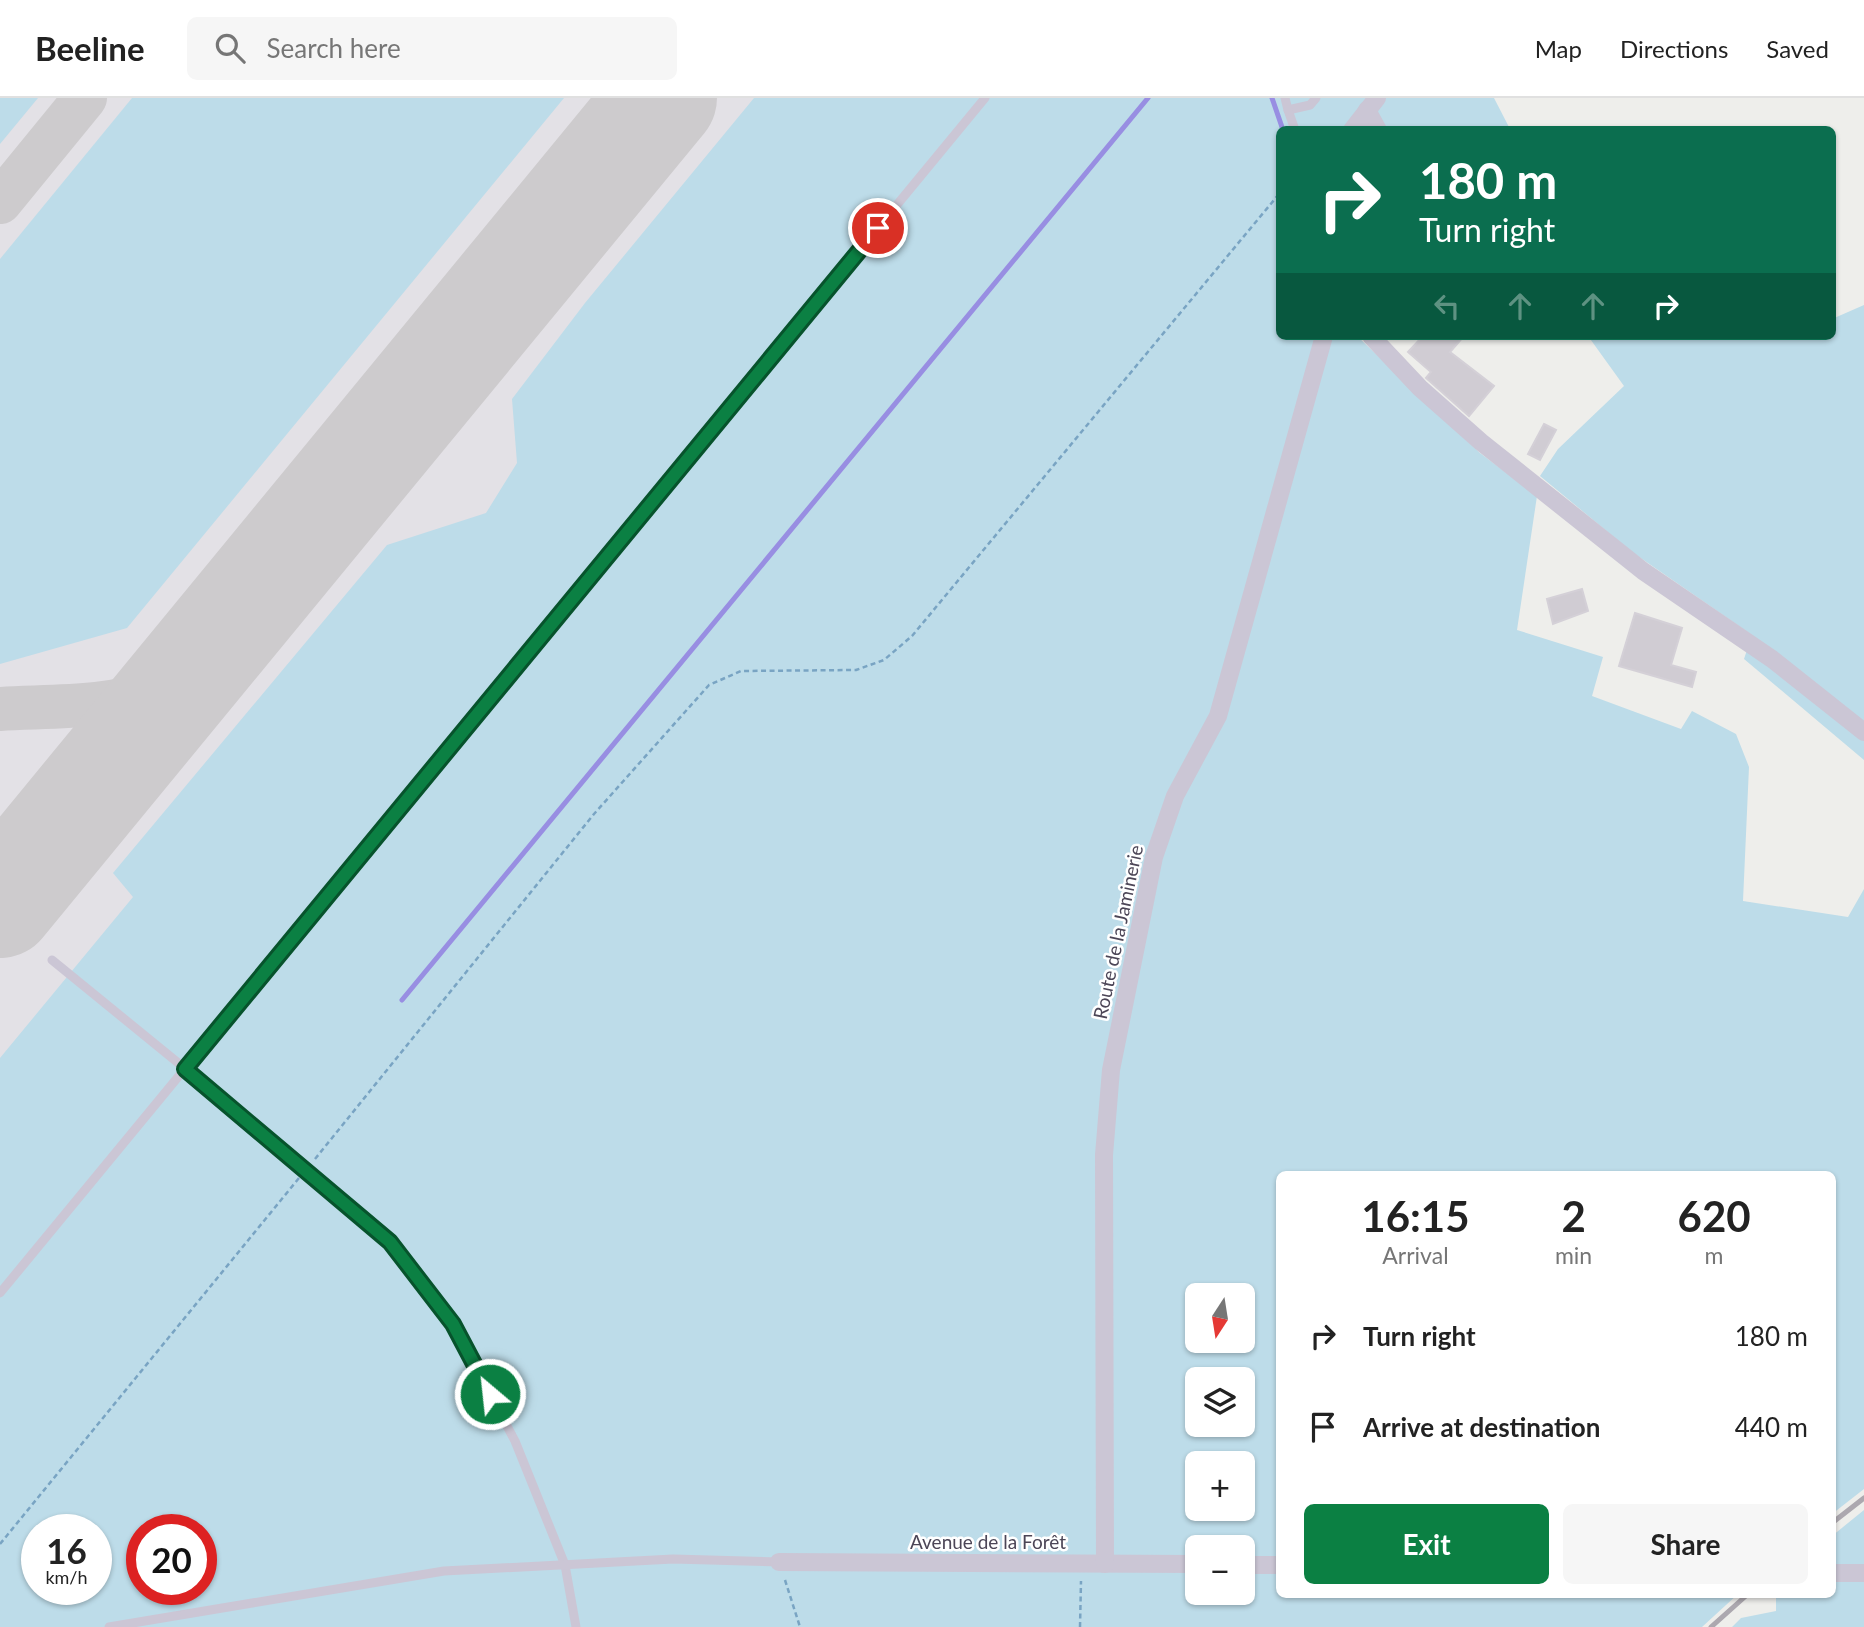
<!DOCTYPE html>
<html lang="en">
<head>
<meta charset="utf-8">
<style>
  body { margin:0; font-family:Lato,sans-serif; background:#f6f6f6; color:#222; height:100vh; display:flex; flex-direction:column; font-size:26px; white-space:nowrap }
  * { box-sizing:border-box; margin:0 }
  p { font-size:23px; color:#767676 }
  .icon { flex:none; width:38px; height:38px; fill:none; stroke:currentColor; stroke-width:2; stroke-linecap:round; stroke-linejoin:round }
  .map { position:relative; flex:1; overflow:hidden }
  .side { position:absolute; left:1276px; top:1073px; width:560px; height:427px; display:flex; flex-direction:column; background:#fff; border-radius:10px; box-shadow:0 2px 5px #0004 }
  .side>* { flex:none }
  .banner { position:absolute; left:1276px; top:28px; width:560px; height:214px; border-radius:10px; box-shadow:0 2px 5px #0004; background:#0b6e4f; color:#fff; overflow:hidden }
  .needle { width:46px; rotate:192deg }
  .tools { position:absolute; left:1185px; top:1185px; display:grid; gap:14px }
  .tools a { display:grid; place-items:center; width:70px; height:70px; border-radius:10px; background:#fff; box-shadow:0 2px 5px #0004; font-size:35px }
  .speed { position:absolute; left:21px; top:1416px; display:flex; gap:14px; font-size:35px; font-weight:700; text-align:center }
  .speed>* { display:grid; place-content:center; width:91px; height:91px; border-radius:50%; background:#fff; box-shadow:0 2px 5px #0004; line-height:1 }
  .speed small { font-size:18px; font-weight:400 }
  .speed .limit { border:10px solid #d22; background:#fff; color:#111 }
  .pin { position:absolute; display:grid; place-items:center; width:60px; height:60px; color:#fff; margin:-30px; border:4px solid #fff; border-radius:50%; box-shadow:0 2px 7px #0007 }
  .me { position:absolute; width:77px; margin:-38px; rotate:332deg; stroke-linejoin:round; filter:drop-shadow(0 0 5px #0008) }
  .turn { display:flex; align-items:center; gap:24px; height:147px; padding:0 28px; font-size:32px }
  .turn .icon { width:91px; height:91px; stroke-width:2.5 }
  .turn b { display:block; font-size:49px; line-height:60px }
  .lanes { display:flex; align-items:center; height:66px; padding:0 28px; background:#0003; justify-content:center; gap:35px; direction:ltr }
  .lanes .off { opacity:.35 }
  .eta { display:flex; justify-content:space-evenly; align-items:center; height:119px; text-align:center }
  .eta b { font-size:42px; font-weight:700; line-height:49px }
  .cta { display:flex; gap:14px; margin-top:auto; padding:14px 28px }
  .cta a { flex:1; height:80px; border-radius:10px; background:#0b8043; color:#fff; font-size:28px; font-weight:700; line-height:80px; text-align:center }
  .cta a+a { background:#f6f6f6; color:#222 }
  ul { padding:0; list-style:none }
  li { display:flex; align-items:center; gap:21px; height:91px; padding:0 28px }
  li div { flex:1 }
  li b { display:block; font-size:26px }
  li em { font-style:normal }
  header { display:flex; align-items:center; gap:42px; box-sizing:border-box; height:98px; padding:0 35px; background:#fff; border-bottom:2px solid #e0e0e0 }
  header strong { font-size:33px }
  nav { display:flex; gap:38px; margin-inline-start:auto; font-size:24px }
  .search { width:490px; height:63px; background:#f6f6f6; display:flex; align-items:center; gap:18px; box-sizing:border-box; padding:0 24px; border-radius:10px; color:#767676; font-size:26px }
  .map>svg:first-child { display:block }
  .airport { fill:#e3e1e6 }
  .green { fill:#bddce9; fill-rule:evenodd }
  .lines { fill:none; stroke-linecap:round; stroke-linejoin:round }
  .stream { stroke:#988ee2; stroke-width:5 }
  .taxiway { stroke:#cdcbcd; stroke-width:44 }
  .runway { stroke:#cdcbcd; stroke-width:110 }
  .building { fill:#d0ccd3; stroke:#d4d0d7; stroke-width:2 }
  .path { stroke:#79a4c3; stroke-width:2.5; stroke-dasharray:5 3.5; stroke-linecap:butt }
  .lane { stroke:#cbc6d5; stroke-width:9 }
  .street { stroke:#cbc6d5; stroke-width:18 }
  .rail { stroke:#aca8af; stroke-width:5 }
  .route-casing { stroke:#07532c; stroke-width:18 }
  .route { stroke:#0b8043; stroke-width:12 }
  .labels { text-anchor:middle; stroke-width:5; stroke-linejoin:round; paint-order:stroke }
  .street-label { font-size:19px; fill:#4c4657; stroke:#fff }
</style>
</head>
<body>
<header>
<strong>Beeline</strong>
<div class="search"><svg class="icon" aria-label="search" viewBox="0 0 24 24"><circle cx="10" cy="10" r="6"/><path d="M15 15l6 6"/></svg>Search here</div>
<nav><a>Map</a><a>Directions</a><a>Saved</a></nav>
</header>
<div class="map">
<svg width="1864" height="1529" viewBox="0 0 1864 1529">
  <rect width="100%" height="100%" fill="#eeeeeb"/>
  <!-- airport -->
  <path class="airport" d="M0 0H1365L1279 32 0 1457Z"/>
  <!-- green -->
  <g class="green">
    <path d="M0 0H38L0 46Z"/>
    <path d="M132 0H564L127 530 0 566V161Z"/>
    <path d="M754 0H1494L1510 31 1279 32V238H1357L1480 355 1537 398 1517 532 1603 559 1592 598 1681 631 1692 613 1736 636 1749 669 1743 803 1848 819 1864 791V1391L1832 1416V1076H1279V1496H1738L1702 1529H0V960L133 799 113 775 387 447 486 415 517 365 512 301 585 205ZM1197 1197H1242V1242H1197ZM1197 1281H1242V1326H1197ZM1197 1365H1242V1410H1197ZM37 1432H96V1491H37ZM142 1432H201V1491H142ZM1197 1449H1242V1494H1197Z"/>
    <path d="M1864 207V662L1744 561 1752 537 1632 454 1540 378 1558 351 1624 288 1588 238H1832V221Z"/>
    <path d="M1864 1412V1529H1732L1741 1520 1776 1513V1496H1832V1438Z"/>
  </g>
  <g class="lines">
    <!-- stream -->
    <g class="stream">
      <path d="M1272 0 1283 32"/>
      <path d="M402 902 1148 0"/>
    </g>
    <!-- taxiway -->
    <g class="taxiway">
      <path d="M0 104 85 0"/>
      <path d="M0 611C45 608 111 611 152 593 177 582 196 561 216 542"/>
    </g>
    <!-- runway -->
    <path class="runway" d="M0 805 662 0"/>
  </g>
  <!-- building -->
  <g class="building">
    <path d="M1423 238H1464L1450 254 1494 288 1469 318 1426 280 1431 274 1408 254Z"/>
    <path d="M1544 326 1556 332 1540 362 1528 356Z"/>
    <path d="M1582 491 1588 513 1553 526 1547 501Z"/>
    <path d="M1635 515 1682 530 1671 567 1696 574 1692 589 1619 568Z"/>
  </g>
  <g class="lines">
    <!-- path -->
    <g class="path">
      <path d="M315 1061 594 716 709 587 741 573 856 572 884 562 912 538 1279 96"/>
      <path d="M0 1446 299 1080"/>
      <path d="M785 1482 800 1529"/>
      <path d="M1080 1529 1081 1483"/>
    </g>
    <!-- lane -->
    <g class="lane">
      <path d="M1285 0 1288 12 1310 7 1316 0"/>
      <path d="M1288 12 1295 32"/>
      <path d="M52 862 307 1070 390 1144 453 1226 515 1343 565 1467 576 1529"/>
      <path d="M0 1195 985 0"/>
      <path d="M109 1529 444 1473 673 1461 779 1464"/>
    </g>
    <!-- street -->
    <g class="street">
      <path d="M1367 12 1378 32"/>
      <path d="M1352 32 1377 0"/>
      <path d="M1371 238 1420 290 1481 344 1643 473 1772 561 1864 634"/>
      <path d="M779 1464 1197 1466"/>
      <path d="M1105 1466 1104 1057 1111 972 1154 759 1175 698 1218 618 1324 238"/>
      <path d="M1242 1467H1279"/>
      <path d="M1832 1475H1864"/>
    </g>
    <!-- rail -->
    <g class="rail">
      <path d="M1832 1425 1864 1400"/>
      <path d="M1711 1529 1748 1496"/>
    </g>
  </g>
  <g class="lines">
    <defs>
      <path id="route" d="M490 1296 453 1226 390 1144 185 971 878 130"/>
    </defs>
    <!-- route casing -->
    <use href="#route" class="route-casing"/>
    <!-- route -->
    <use href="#route" class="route"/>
  </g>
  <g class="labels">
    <!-- street labels -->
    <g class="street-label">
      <text transform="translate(1118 834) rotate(-78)" y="7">Route de la Jaminerie</text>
      <text x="988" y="1451">Avenue de la Forêt</text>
    </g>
  </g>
</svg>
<div class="tools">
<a><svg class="needle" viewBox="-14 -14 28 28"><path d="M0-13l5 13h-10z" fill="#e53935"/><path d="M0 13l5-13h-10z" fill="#767676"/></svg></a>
<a><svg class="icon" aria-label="layers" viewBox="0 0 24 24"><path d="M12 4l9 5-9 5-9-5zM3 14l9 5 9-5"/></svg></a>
<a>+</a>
<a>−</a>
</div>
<div class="speed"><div>16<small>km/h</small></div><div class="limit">20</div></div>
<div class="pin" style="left:878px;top:130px;background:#d93025"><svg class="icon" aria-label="arrive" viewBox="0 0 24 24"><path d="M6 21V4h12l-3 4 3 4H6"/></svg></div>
<svg class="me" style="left:490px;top:1296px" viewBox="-20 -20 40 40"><circle r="17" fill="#0b8043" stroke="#fff" stroke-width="3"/><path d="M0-11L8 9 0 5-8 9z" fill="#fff"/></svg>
<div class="banner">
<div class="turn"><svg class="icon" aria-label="right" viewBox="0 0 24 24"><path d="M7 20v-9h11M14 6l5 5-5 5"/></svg><div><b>180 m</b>Turn right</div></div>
<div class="lanes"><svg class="icon off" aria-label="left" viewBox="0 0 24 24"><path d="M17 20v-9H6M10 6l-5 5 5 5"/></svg><svg class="icon off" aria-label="ahead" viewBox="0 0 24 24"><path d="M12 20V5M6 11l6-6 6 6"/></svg><svg class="icon off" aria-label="ahead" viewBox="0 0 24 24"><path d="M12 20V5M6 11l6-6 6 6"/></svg><svg class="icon" aria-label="right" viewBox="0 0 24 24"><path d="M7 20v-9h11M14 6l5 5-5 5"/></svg></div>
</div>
<section class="side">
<div class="eta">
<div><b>16:15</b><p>Arrival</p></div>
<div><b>2</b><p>min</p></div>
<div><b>620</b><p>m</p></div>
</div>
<ul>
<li><svg class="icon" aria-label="right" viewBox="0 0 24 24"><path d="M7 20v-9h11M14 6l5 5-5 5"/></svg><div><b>Turn right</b></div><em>180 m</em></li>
<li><svg class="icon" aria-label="arrive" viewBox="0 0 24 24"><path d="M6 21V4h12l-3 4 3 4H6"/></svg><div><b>Arrive at destination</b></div><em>440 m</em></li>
</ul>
<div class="cta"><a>Exit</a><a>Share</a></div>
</section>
</div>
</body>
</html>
